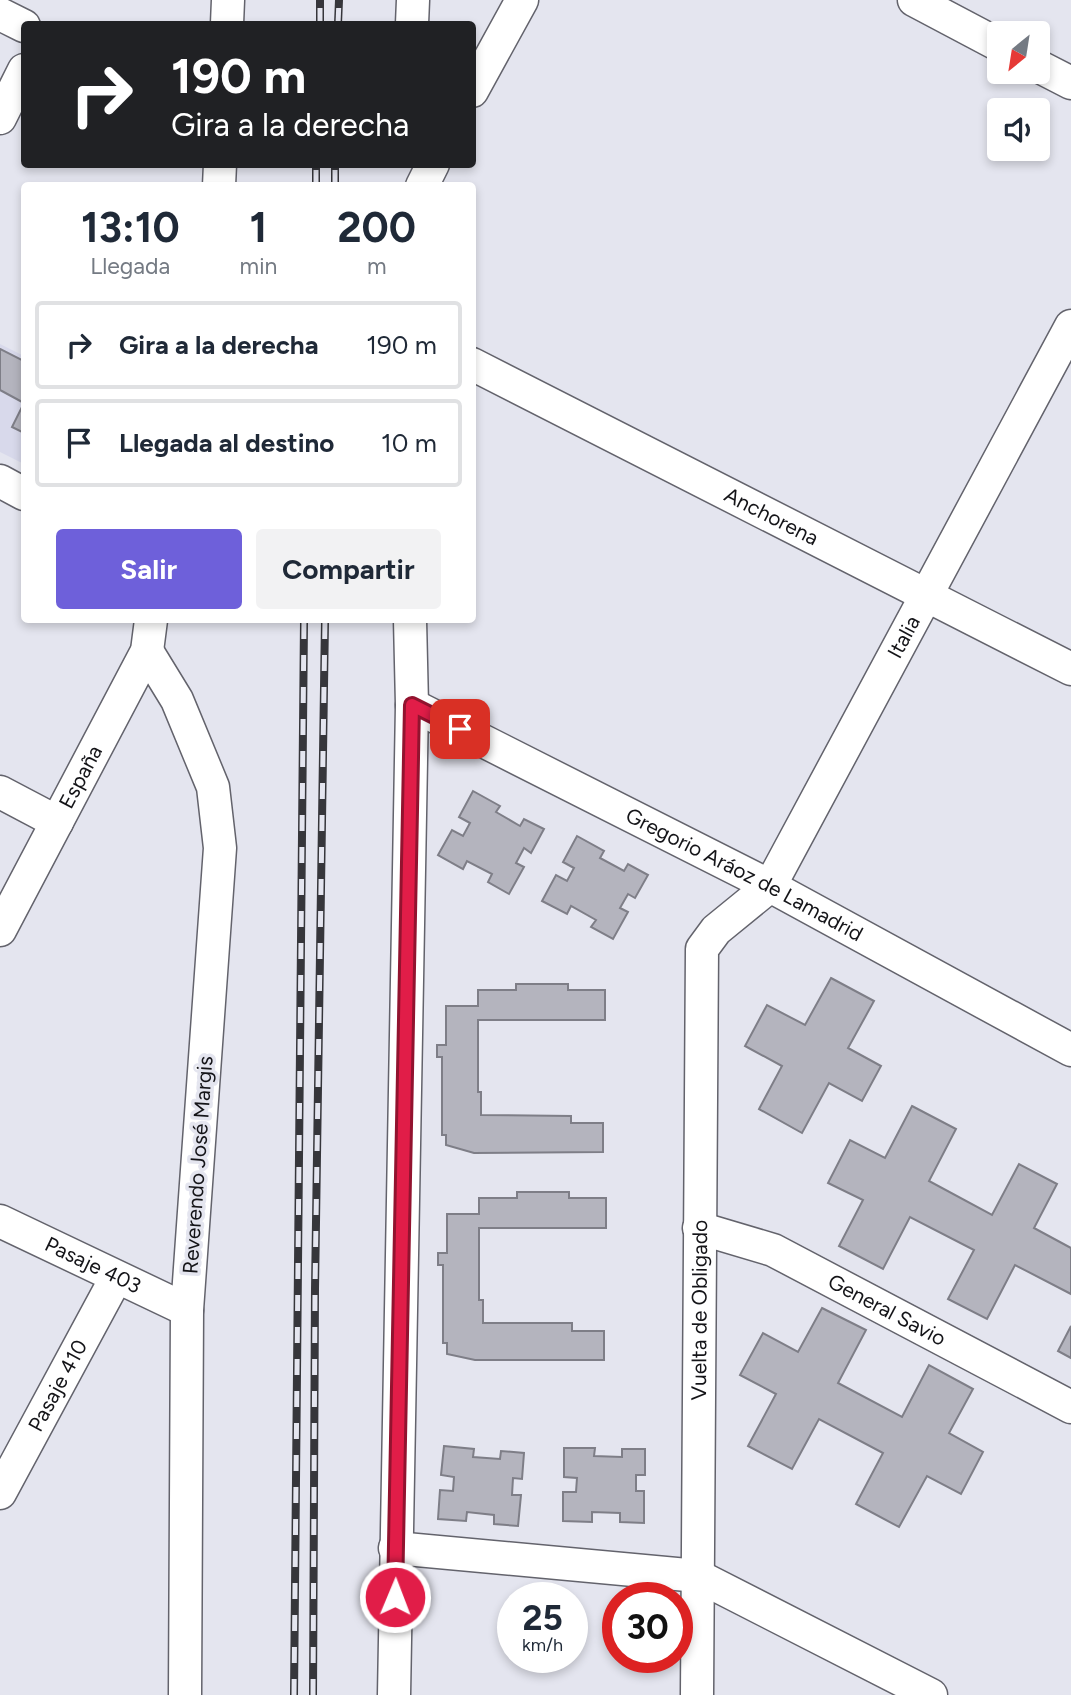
<!DOCTYPE html>
<html lang="es">
<head>
<meta charset="utf-8">
<style>
  body { margin:0; font-family:Figtree,sans-serif; background:#f2f2f3; color:#1f2937; height:100vh; display:flex; flex-direction:column; font-size:26px; white-space:nowrap }
  * { box-sizing:border-box; margin:0 }
  p { font-size:23px; color:#747a83 }
  .icon { flex:none; width:38px; height:38px; fill:none; stroke:currentColor; stroke-width:2; stroke-linecap:round; stroke-linejoin:round }
  .map { position:relative; flex:1; overflow:hidden }
  .side { position:absolute; left:21px; top:182px; width:455px; height:441px; display:flex; flex-direction:column; background:#fff; border-radius:7px; box-shadow:0 4px 10px #0003 }
  .side>* { flex:none }
  .banner { position:absolute; left:21px; top:21px; width:455px; height:147px; border-radius:7px; box-shadow:0 4px 10px #0003; background:#202124; color:#fff; overflow:hidden }
  .needle { width:46px; rotate:210deg }
  .tools { position:absolute; left:987px; top:21px; display:grid; gap:14px }
  .tools a { display:grid; place-items:center; width:63px; height:63px; border-radius:7px; background:#fff; box-shadow:0 4px 10px #0003; font-size:35px }
  .speed { position:absolute; left:497px; top:1582px; display:flex; gap:14px; font-size:35px; font-weight:700; text-align:center }
  .speed>* { display:grid; place-content:center; width:91px; height:91px; border-radius:50%; background:#fff; box-shadow:0 4px 10px #0003; line-height:1 }
  .speed small { font-size:18px; font-weight:400 }
  .speed .limit { border:10px solid #d22; background:#fff; color:#111 }
  .pin { position:absolute; display:grid; place-items:center; width:60px; height:60px; color:#fff; margin:-30px; border-radius:14px; box-shadow:0 4px 10px #0006 }
  .me { position:absolute; width:77px; margin:-38px; rotate:1deg; stroke-linejoin:round; filter:drop-shadow(0 0 5px #0008) }
  .turn { display:flex; align-items:center; gap:24px; height:147px; padding:0 35px; font-size:32px }
  .turn .icon { width:91px; height:91px; stroke-width:2.5 }
  .turn b { display:block; font-size:49px; line-height:60px }
  .eta { display:flex; justify-content:space-evenly; align-items:center; height:119px; text-align:center }
  .eta b { font-size:42px; font-weight:700; line-height:49px }
  .primary-button { display:flex; gap:14px; margin-top:auto; padding:14px 35px }
  .primary-button a { flex:1; height:80px; border-radius:7px; background:#6e60da; color:#fff; font-size:28px; font-weight:700; line-height:80px; text-align:center }
  .primary-button a+a { background:#f2f2f3; color:#1f2937 }
  ul { padding:0; list-style:none }
  li { display:flex; align-items:center; gap:21px; height:88px; margin:0 14px 10px; padding:0 21px; border:4px solid #e0e1e3; border-radius:7px }
  li div { flex:1 }
  li b { display:block; font-size:26px }
  li em { font-style:normal }
  .map>svg:first-child { display:block }
  .built { fill:#d8d9eb }
  .building { fill:#b4b4be; stroke:#7e7e87; stroke-width:2 }
  .lines { fill:none; stroke-linecap:round; stroke-linejoin:round }
  .minor-casing { stroke:#63636c; stroke-width:35 }
  .minor { stroke:#fff; stroke-width:32 }
  .rail-casing { stroke:#36363b; stroke-width:8 }
  .rail { stroke:#e4e5ef; stroke-width:5; stroke-dasharray:16; stroke-linecap:butt }
  .route-casing { stroke:#92132f; stroke-width:18 }
  .route { stroke:#e11d48; stroke-width:12 }
  .labels { text-anchor:middle; stroke-width:7; stroke-linejoin:round; paint-order:stroke }
  .street-label { font-size:21px; fill:#141418; stroke:#e4e5ef }
</style>
</head>
<body>
<div class="map">
<svg width="1071" height="1695" viewBox="0 0 1071 1695">
  <rect width="100%" height="100%" fill="#e4e5ef"/>
  <!-- built -->
  <path class="built" d="M0 344 24 356V464L0 452Z"/>
  <!-- building -->
  <g class="building">
    <path d="M0 349 24 361V433L12 427 24 403 0 390Z"/>
    <path d="M473 791 500 806 496 812 520 826 524 819 544 829 531 853 524 848 516 863 524 867 509 894 488 882 492 874 467 861 463 869 438 855 452 830 463 836 470 823 459 817Z"/>
    <path d="M577 836 604 851 600 858 624 871 628 864 648 875 635 898 628 894 620 908 628 912 613 939 591 927 596 920 571 906 567 914 542 901 556 875 567 881 574 868 563 862Z"/>
    <path d="M831 978 874 1001 848 1048 881 1066 862 1101 829 1083 802 1133 759 1109 782 1066 745 1046 767 1005 805 1025Z"/>
    <path d="M516 984H568V990H605V1020H478V1092H481V1115L571 1116V1123H603V1152L474 1153 446 1145V1135H442V1057H437V1045H446V1006H478V990H516Z"/>
    <path d="M912 1106 956 1129 929 1181 992 1215 1019 1164 1057 1184 1034 1228 1071 1248V1294L1015 1265 987 1319 948 1299 974 1250 910 1217 883 1269 839 1246 863 1200 828 1183 850 1140 885 1158Z"/>
    <path d="M517 1192H569V1198H606V1228H479V1300H483V1323H572V1331H604V1360H475L447 1354V1343H443V1265H438V1253H447V1214H479V1198H517Z"/>
    <path d="M822 1308 866 1330 838 1383 902 1417 929 1365 973 1389 949 1433 983 1452 961 1494 927 1476 899 1527 856 1504 883 1453 819 1419 792 1469 748 1446 776 1394 740 1375 763 1333 798 1352Z"/>
    <path d="M1071 1326V1358L1058 1351Z"/>
    <path d="M444 1446 474 1449 473 1457 500 1459 501 1451 524 1453 522 1479 513 1478 512 1495H521L518 1526 494 1524V1515L467 1512 466 1521 438 1519 440 1490 453 1491 454 1477 441 1475Z"/>
    <path d="M564 1448H595L594 1456 622 1457V1449H645V1475H636V1491H644V1523L620 1522V1513L592 1512V1522L563 1521V1492H576L577 1478 564 1477Z"/>
  </g>
  <g class="lines">
    <defs>
      <g id="minor">
        <path d="M914 0 999 45"/>
        <path d="M0 14 24 26"/>
        <path d="M227 24 228 0"/>
        <path d="M412 24 413 0"/>
        <path d="M1038 66 1071 83"/>
        <path d="M472 91 522 0"/>
        <path d="M0 118 24 70"/>
        <path d="M219 186 220 164"/>
        <path d="M422 186 433 164"/>
        <path id="s1" d="M472 364 1071 669"/>
        <path d="M0 481 24 494"/>
        <path d="M147 651 177 700 213 787 220 848 187 1310 185 1695"/>
        <path id="s2" d="M412 705 770 886 1071 1050"/>
        <path d="M0 792 57 822"/>
        <path id="s3" d="M0 930 147 651 151 620"/>
        <path id="s4" d="M0 1221 187 1310"/>
        <path id="s5" d="M699 1228 773 1250 1071 1407"/>
        <path id="s6" d="M0 1493 116 1278"/>
        <path d="M395 1548 698 1576 931 1695"/>
        <path d="M394 1695 412 705 410 620"/>
        <path id="s7" d="M697 1695 702 949 716 930 770 886 1071 326"/>
      </g>
    </defs>
    <!-- minor casing -->
    <use href="#minor" class="minor-casing"/>
    <!-- minor -->
    <use href="#minor" class="minor"/>
    <defs>
      <g id="rail">
        <path d="M320 24V0"/>
        <path d="M338 24 339 0"/>
        <path d="M316 186V164"/>
        <path d="M335 186V164"/>
        <path d="M294 1695 304 620"/>
        <path d="M313 1695 315 1289 325 620"/>
      </g>
    </defs>
    <!-- rail casing -->
    <use href="#rail" class="rail-casing"/>
    <!-- rail -->
    <use href="#rail" class="rail"/>
  </g>
  <g class="lines">
    <defs>
      <path id="route" d="M395 1597 412 705 460 729"/>
    </defs>
    <!-- route casing -->
    <use href="#route" class="route-casing"/>
    <!-- route -->
    <use href="#route" class="route"/>
  </g>
  <g class="labels">
    <!-- street labels -->
    <g class="street-label">
      <text dy="7" stroke="none"><textPath href="#s1" startOffset="336">Anchorena</textPath></text>
      <text dy="7" stroke="none"><textPath href="#s7" startOffset="1122">Italia</textPath></text>
      <text dy="7" stroke="none"><textPath href="#s3" startOffset="173">España</textPath></text>
      <text dy="7" stroke="none"><textPath href="#s2" startOffset="373">Gregorio Aráoz de Lamadrid</textPath></text>
      <text transform="translate(198 1165) rotate(-86)" y="7">Reverendo José Margis</text>
      <text dy="7" stroke="none"><textPath href="#s4" startOffset="103">Pasaje 403</textPath></text>
      <text dy="7" stroke="none"><textPath href="#s7" startOffset="385">Vuelta de Obligado</textPath></text>
      <text dy="7" stroke="none"><textPath href="#s5" startOffset="206">General Savio</textPath></text>
      <text dy="7" stroke="none"><textPath href="#s6" startOffset="122">Pasaje 410</textPath></text>
    </g>
  </g>
</svg>
<div class="tools">
<a><svg class="needle" viewBox="-14 -14 28 28"><path d="M0-13l5 13h-10z" fill="#e53935"/><path d="M0 13l5-13h-10z" fill="#747a83"/></svg></a>
<a><svg class="icon" aria-label="sound" viewBox="0 0 24 24"><path d="M4 9h4l5-4v14l-5-4H4zM17 9q2 3 0 6"/></svg></a>
</div>
<div class="speed"><div>25<small>km/h</small></div><div class="limit">30</div></div>
<div class="pin" style="left:460px;top:729px;background:#d93025"><svg class="icon" aria-label="arrive" viewBox="0 0 24 24"><path d="M6 21V4h12l-3 4 3 4H6"/></svg></div>
<svg class="me" style="left:395px;top:1597px" viewBox="-20 -20 40 40"><circle r="17" fill="#e11d48" stroke="#fff" stroke-width="3"/><path d="M0-11L8 9 0 5-8 9z" fill="#fff"/></svg>
<div class="banner">
<div class="turn"><svg class="icon" aria-label="right" viewBox="0 0 24 24"><path d="M7 20v-9h11M14 6l5 5-5 5"/></svg><div><b>190 m</b>Gira a la derecha</div></div>
</div>
<section class="side">
<div class="eta">
<div><b>13:10</b><p>Llegada</p></div>
<div><b>1</b><p>min</p></div>
<div><b>200</b><p>m</p></div>
</div>
<ul>
<li><svg class="icon" aria-label="right" viewBox="0 0 24 24"><path d="M7 20v-9h11M14 6l5 5-5 5"/></svg><div><b>Gira a la derecha</b></div><em>190 m</em></li>
<li><svg class="icon" aria-label="arrive" viewBox="0 0 24 24"><path d="M6 21V4h12l-3 4 3 4H6"/></svg><div><b>Llegada al destino</b></div><em>10 m</em></li>
</ul>
<div class="primary-button"><a>Salir</a><a>Compartir</a></div>
</section>
</div>
</body>
</html>
